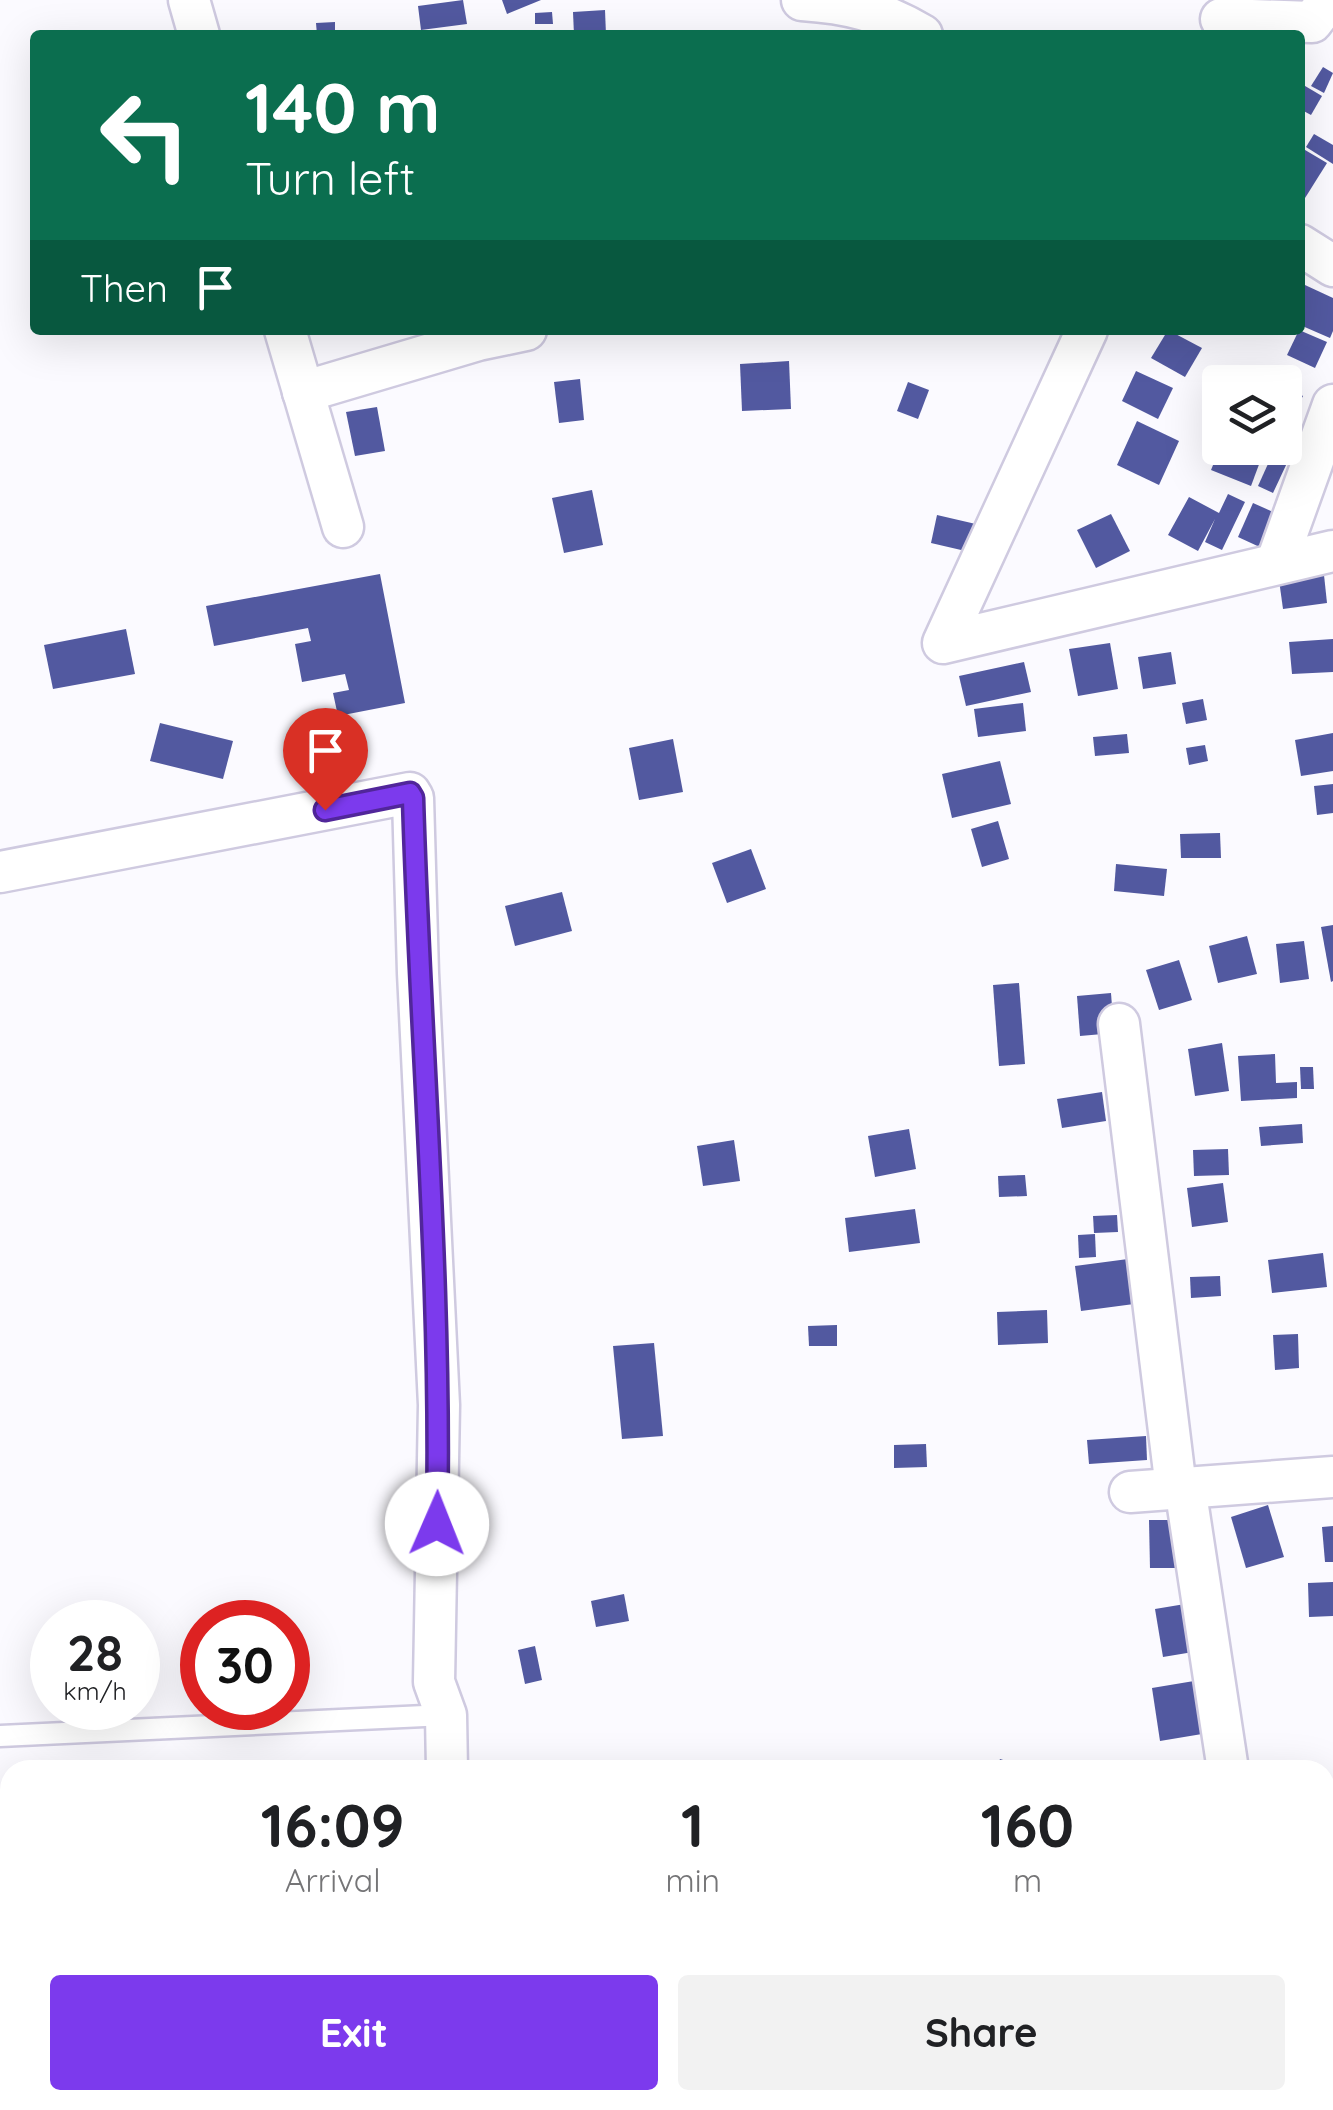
<!DOCTYPE html>
<html lang="en">
<head>
<meta charset="utf-8">
<style>
  body { margin:0; font-family:Quicksand,sans-serif; background:#f2f2f2; color:#202124; height:100vh; display:flex; flex-direction:column; font-size:38px; white-space:nowrap }
  * { box-sizing:border-box; margin:0 }
  p { font-size:32px; color:#757577 }
  .icon { flex:none; width:55px; height:55px; fill:none; stroke:currentColor; stroke-width:2; stroke-linecap:round; stroke-linejoin:round }
  .map { position:relative; flex:1; overflow:hidden }
  .sheet { position:absolute; left:0px; top:1760px; width:1335px; height:350px; display:flex; flex-direction:column; background:#fff; border-radius:30px 30px 0 0; box-shadow:0 10px 40px #0002 }
  .sheet>* { flex:none }
  .top-card { position:absolute; left:30px; top:30px; width:1275px; height:305px; border-radius:10px; box-shadow:0 10px 40px #0002; background:#0b6e4f; color:#fff; overflow:hidden }
  .fabs { position:absolute; left:1202px; top:365px; display:grid; gap:20px }
  .fabs a { display:grid; place-items:center; width:100px; height:100px; border-radius:10px; background:#fff; box-shadow:0 10px 40px #0002; font-size:50px }
  .speed { position:absolute; left:30px; top:1600px; display:flex; gap:20px; font-size:50px; font-weight:700; text-align:center }
  .speed>* { display:grid; place-content:center; width:130px; height:130px; border-radius:50%; background:#fff; box-shadow:0 10px 40px #0002; line-height:1 }
  .speed small { font-size:25px; font-weight:400 }
  .speed .limit { border:15px solid #d22; background:#fff; color:#111 }
  .pin { position:absolute; display:grid; place-items:center; width:85px; height:85px; color:#fff; margin:-102px -42px; border-radius:50% 50% 50% 0; rotate:-45deg; box-shadow:0 0 10px #0007 }
  .pin .icon { rotate:45deg }
  .me { position:absolute; width:110px; margin:-55px; rotate:1deg; stroke-linejoin:round; filter:drop-shadow(0 0 8px #0008) }
  .turn { display:flex; align-items:center; gap:35px; height:210px; padding:0 50px; font-size:45px }
  .turn .icon { width:130px; height:130px; stroke-width:2.5 }
  .turn b { display:block; font-size:70px; line-height:85px }
  .then { display:flex; align-items:center; height:95px; padding:0 50px; background:#0003; gap:20px; font-size:38px }
  .eta { display:flex; justify-content:space-evenly; align-items:center; height:170px; text-align:center }
  .eta b { font-size:60px; font-weight:800; line-height:70px }
  .primary-button { display:flex; gap:20px; margin-top:auto; padding:20px 50px }
  .primary-button a { flex:1; height:115px; border-radius:10px; background:#7c3aed; color:#fff; font-size:40px; font-weight:800; line-height:115px; text-align:center }
  .primary-button a+a { background:#f2f2f2; color:#202124 }
  .map>svg:first-child { display:block }
  .building { fill:#5259a0 }
  .lines { fill:none; stroke-linecap:round; stroke-linejoin:round }
  .lane-casing { stroke:#cfcae0; stroke-width:25 }
  .street-casing { stroke:#cfcae0; stroke-width:45 }
  .lane { stroke:#fff; stroke-width:20 }
  .street { stroke:#fff; stroke-width:40 }
  .route-casing { stroke:#51269a; stroke-width:25 }
  .route { stroke:#7c3aed; stroke-width:18 }
</style>
</head>
<body>
<div class="map">
<svg width="1333" height="2110" viewBox="0 0 1333 2110">
  <rect width="100%" height="100%" fill="#fbfaff"/>
  <!-- building -->
  <g class="building">
    <path d="M463 0 467 24 421 30 418 6Z"/>
    <path d="M502 0H541L507 14Z"/>
    <path d="M605 10 606 35H574L573 12Z"/>
    <path d="M552 12 553 24H535V13Z"/>
    <path d="M335 22V35H317L316 23Z"/>
    <path d="M1323 67 1333 73 1324 93 1311 86Z"/>
    <path d="M1300 83 1322 96 1311 115 1300 109Z"/>
    <path d="M1314 134 1333 145V164L1306 147Z"/>
    <path d="M1300 147 1327 163 1300 206Z"/>
    <path d="M1305 285 1333 298V331L1330 338 1300 325V296Z"/>
    <path d="M1168 330 1202 348 1185 377 1151 358Z"/>
    <path d="M1299 330 1327 342 1315 368 1287 355Z"/>
    <path d="M789 361 791 409 742 411 740 364Z"/>
    <path d="M1136 371 1173 388 1158 419 1122 401Z"/>
    <path d="M580 379 584 420 559 423 554 382Z"/>
    <path d="M908 382 929 390 918 419 897 411Z"/>
    <path d="M1285 386 1303 396 1285 427Z"/>
    <path d="M377 407 385 451 355 456 346 412Z"/>
    <path d="M1137 421 1179 441 1159 485 1117 465Z"/>
    <path d="M1288 432 1302 439 1293 455 1285 450Z"/>
    <path d="M1220 448H1255L1264 451 1251 486 1211 470Z"/>
    <path d="M1272 455 1287 463 1273 493 1258 486Z"/>
    <path d="M592 490 603 545 564 553 552 498Z"/>
    <path d="M1228 494 1245 502 1222 550 1205 542 1215 519 1198 551 1168 535 1189 497 1219 513Z"/>
    <path d="M1253 503 1280 515 1264 549 1238 537Z"/>
    <path d="M1111 514 1130 551 1096 568 1077 530Z"/>
    <path d="M937 515 980 525 974 553 931 543Z"/>
    <path d="M380 574 405 703 338 716 333 693 349 690 345 674 302 682 295 644 311 641 308 628 214 646 206 606Z"/>
    <path d="M1324 575 1327 603 1283 609 1279 580Z"/>
    <path d="M126 629 135 674 53 689 44 645Z"/>
    <path d="M1333 639V672L1292 674 1289 642Z"/>
    <path d="M1110 643 1118 689 1078 696 1069 649Z"/>
    <path d="M1171 652 1176 684 1143 689 1138 657Z"/>
    <path d="M1024 662 1031 692 966 706 959 676Z"/>
    <path d="M1203 699 1207 720 1186 724 1182 703Z"/>
    <path d="M1023 703 1026 731 978 737 974 709Z"/>
    <path d="M160 723 233 741 223 779 150 761Z"/>
    <path d="M1333 733V771L1301 776 1295 740Z"/>
    <path d="M1127 734 1129 753 1095 756 1093 737Z"/>
    <path d="M673 739 683 792 639 800 629 748Z"/>
    <path d="M1205 745 1208 761 1189 765 1186 748Z"/>
    <path d="M1000 761 1011 804 952 818 942 774Z"/>
    <path d="M1333 784V813L1317 815 1314 786Z"/>
    <path d="M998 821 1009 859 982 867 971 829Z"/>
    <path d="M1220 833 1221 858H1181L1180 834Z"/>
    <path d="M751 849 766 889 727 903 712 863Z"/>
    <path d="M1116 864 1167 869 1164 896 1114 891Z"/>
    <path d="M562 892 572 931 515 946 505 906Z"/>
    <path d="M1333 925V981L1331 982 1321 927Z"/>
    <path d="M1247 936 1257 974 1218 983 1209 946Z"/>
    <path d="M1304 941 1309 979 1280 983 1276 944Z"/>
    <path d="M1179 960 1192 1000 1159 1010 1146 970Z"/>
    <path d="M1019 983 1025 1064 999 1066 993 985Z"/>
    <path d="M1111 993 1114 1033 1080 1036 1077 996Z"/>
    <path d="M1222 1043 1229 1091 1195 1096 1188 1049Z"/>
    <path d="M1275 1054 1276 1083 1297 1082V1098L1241 1101 1238 1056Z"/>
    <path d="M1300 1067H1313L1314 1089H1301Z"/>
    <path d="M1102 1092 1106 1121 1062 1128 1057 1099Z"/>
    <path d="M1302 1124 1303 1143 1261 1146 1259 1127Z"/>
    <path d="M909 1129 916 1169 875 1177 868 1136Z"/>
    <path d="M734 1140 740 1181 703 1186 697 1146Z"/>
    <path d="M1228 1149 1229 1175 1194 1176 1193 1150Z"/>
    <path d="M1025 1175 1027 1196 999 1197 998 1176Z"/>
    <path d="M1223 1183 1228 1222 1192 1227 1187 1188Z"/>
    <path d="M915 1209 920 1243 849 1252 845 1218Z"/>
    <path d="M1117 1215 1118 1232 1094 1233 1093 1216Z"/>
    <path d="M1095 1234 1096 1257 1079 1258 1078 1235Z"/>
    <path d="M1323 1253 1327 1287 1272 1293 1268 1260Z"/>
    <path d="M1128 1259 1134 1304 1081 1311 1075 1266Z"/>
    <path d="M1220 1276 1221 1296 1191 1298 1190 1277Z"/>
    <path d="M1047 1310 1048 1343 998 1345 997 1312Z"/>
    <path d="M837 1325V1346H809L808 1326Z"/>
    <path d="M1298 1334 1299 1368 1275 1370 1273 1335Z"/>
    <path d="M654 1343 663 1436 622 1439 613 1346Z"/>
    <path d="M1146 1436 1147 1460 1089 1464 1087 1440Z"/>
    <path d="M926 1444 927 1467 894 1468V1445Z"/>
    <path d="M1268 1505 1284 1557 1246 1568 1231 1517Z"/>
    <path d="M1149 1520H1177L1178 1568H1150Z"/>
    <path d="M1333 1526V1562H1325L1322 1527Z"/>
    <path d="M1333 1582V1616L1309 1617 1308 1583Z"/>
    <path d="M624 1594 629 1621 596 1627 591 1601Z"/>
    <path d="M1185 1604 1193 1652 1163 1657 1155 1609Z"/>
    <path d="M535 1646 542 1680 525 1684 518 1650Z"/>
    <path d="M1194 1681 1202 1734 1160 1741 1152 1688Z"/>
    <path d="M1000 1759 1031 1769V1770H996Z"/>
  </g>
  <g class="lines">
    <defs>
      <path id="lane" d="M0 1736 446 1715"/>
      <g id="street">
        <path d="M189 0 199 35"/>
        <path d="M802 0C847 3 882 11 922 35"/>
        <path d="M1221 19 1312 22 1329 0"/>
        <path d="M1300 245 1333 266"/>
        <path d="M285 330 343 527"/>
        <path d="M1087 330 943 643 1333 551"/>
        <path d="M303 392 478 340 526 330"/>
        <path d="M1276 564 1333 405"/>
        <path d="M0 872 410 793 413 798 418 973 439 1405 434 1682 446 1715 447 1770"/>
        <path d="M1119 1024 1176 1488"/>
        <path d="M1185 1487 1228 1770"/>
        <path d="M1130 1492 1333 1477"/>
        <path d="M483 2100 485 2110"/>
      </g>
    </defs>
    <!-- lane casing -->
    <use href="#lane" class="lane-casing"/>
    <!-- street casing -->
    <use href="#street" class="street-casing"/>
    <!-- lane -->
    <use href="#lane" class="lane"/>
    <!-- street -->
    <use href="#street" class="street"/>
  </g>
  <g class="lines">
    <defs>
      <path id="route" d="M325 810 410 793 413 798C420 1040 442 1282 437 1524"/>
    </defs>
    <!-- route casing -->
    <use href="#route" class="route-casing"/>
    <!-- route -->
    <use href="#route" class="route"/>
  </g>
</svg>
<div class="fabs">
<a><svg class="icon" aria-label="layers" viewBox="0 0 24 24"><path d="M12 4l9 5-9 5-9-5zM3 14l9 5 9-5"/></svg></a>
</div>
<div class="speed"><div>28<small>km/h</small></div><div class="limit">30</div></div>
<div class="pin" style="left:325px;top:810px;background:#d93025"><svg class="icon" aria-label="arrive" viewBox="0 0 24 24"><path d="M6 21V4h12l-3 4 3 4H6"/></svg></div>
<svg class="me" style="left:437px;top:1524px" viewBox="-20 -20 40 40"><circle r="19" fill="#fff"/><path d="M0-13L10 11 0 6-10 11z" fill="#7c3aed"/></svg>
<div class="top-card">
<div class="turn"><svg class="icon" aria-label="left" viewBox="0 0 24 24"><path d="M17 20v-9H6M10 6l-5 5 5 5"/></svg><div><b>140 m</b>Turn left</div></div>
<div class="then">Then<svg class="icon" aria-label="arrive" viewBox="0 0 24 24"><path d="M6 21V4h12l-3 4 3 4H6"/></svg></div>
</div>
<section class="sheet">
<div class="eta">
<div><b>16:09</b><p>Arrival</p></div>
<div><b>1</b><p>min</p></div>
<div><b>160</b><p>m</p></div>
</div>
<div class="primary-button"><a>Exit</a><a>Share</a></div>
</section>
</div>
</body>
</html>
